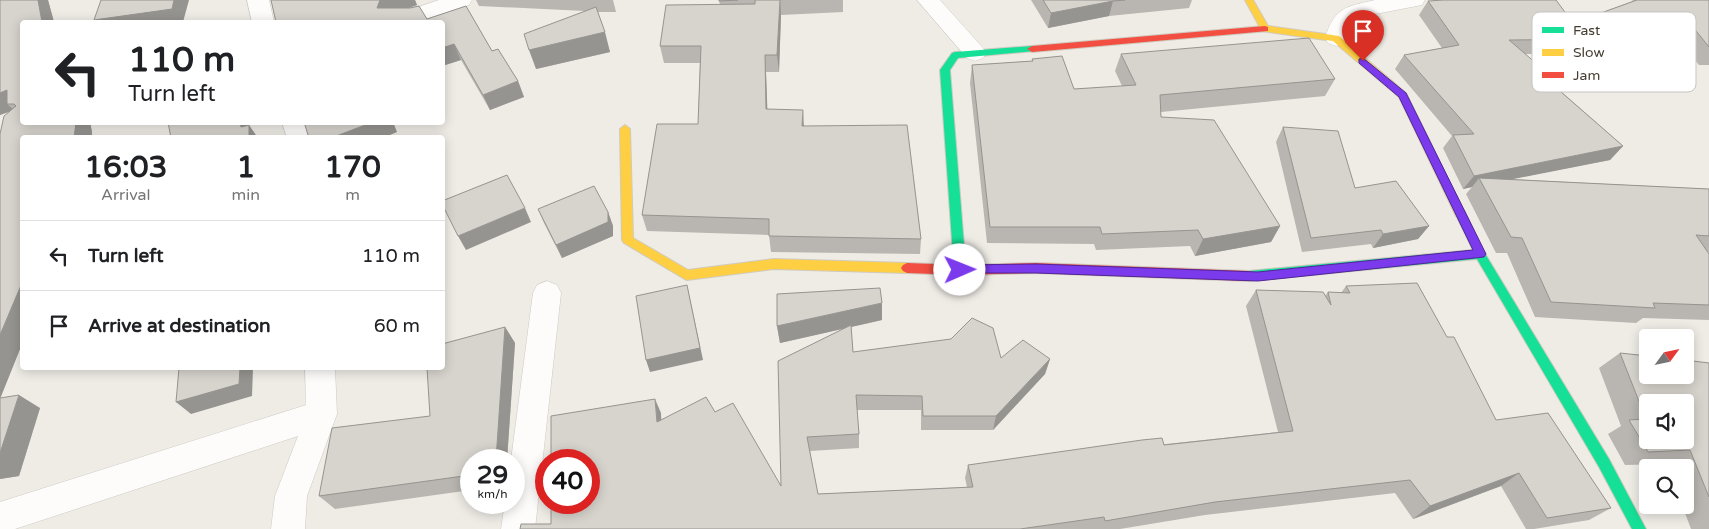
<!DOCTYPE html>
<html lang="en">
<head>
<meta charset="utf-8">
<style>
  body { margin:0; font-family:"Varela Round",sans-serif; background:#f6f6f6; color:#202124; height:100vh; display:flex; flex-direction:column; font-size:19px; white-space:nowrap }
  * { box-sizing:border-box; margin:0 }
  p { font-size:16px; color:#757577 }
  .icon { flex:none; width:28px; height:28px; fill:none; stroke:currentColor; stroke-width:2; stroke-linecap:round; stroke-linejoin:round }
  .map { position:relative; flex:1; overflow:hidden }
  .sheet { position:absolute; left:20px; top:135px; width:425px; height:235px; display:flex; flex-direction:column; background:#fff; border-radius:5px; box-shadow:0 2px 12px #0003 }
  .sheet>* { flex:none }
  .guide { position:absolute; left:20px; top:20px; width:425px; height:105px; border-radius:5px; box-shadow:0 2px 12px #0003; background:#fff; color:#202124; overflow:hidden }
  .needle { width:32px; rotate:57deg }
  .fabs { position:absolute; left:1639px; top:329px; display:grid; gap:10px }
  .fabs a { display:grid; place-items:center; width:55px; height:55px; border-radius:5px; background:#fff; box-shadow:0 2px 12px #0003; font-size:25px }
  .speed { position:absolute; left:460px; top:449px; display:flex; gap:10px; font-size:25px; font-weight:700; text-align:center }
  .speed>* { display:grid; place-content:center; width:65px; height:65px; border-radius:50%; background:#fff; box-shadow:0 2px 12px #0003; line-height:1 }
  .speed small { font-size:12px; font-weight:400 }
  .speed .limit { border:8px solid #d22; background:#fff; color:#111 }
  .pin { position:absolute; display:grid; place-items:center; width:42px; height:42px; color:#fff; margin:-51px -21px; border-radius:50% 50% 50% 0; rotate:-45deg; box-shadow:0 0 5px #0007 }
  .pin .icon { rotate:45deg }
  .me { position:absolute; width:55px; margin:-28px; rotate:89deg; stroke-linejoin:round; filter:drop-shadow(0 0 4px #0008) }
  .turn { display:flex; align-items:center; gap:18px; height:105px; padding:0 25px; font-size:22px }
  .turn .icon { width:65px; height:65px; stroke-width:2.5 }
  .turn b { display:block; font-size:35px; line-height:42px }
  .eta { display:flex; justify-content:space-evenly; align-items:center; height:85px; text-align:center }
  .eta b { font-size:30px; font-weight:700; line-height:35px }
  ul { padding:0; list-style:none }
  li { display:flex; align-items:center; gap:15px; height:70px; padding:0 25px; border-top:1px solid #e0e0e0 }
  li div { flex:1 }
  li b { display:block; font-size:19px }
  li em { font-style:normal }
  .map>svg:first-child { display:block }
  .lines { fill:none; stroke-linecap:round; stroke-linejoin:round }
  .street-casing { stroke:#cdcac4; stroke-width:1 }
  .fast-casing { stroke:#d0cabd; stroke-width:2 }
  .slow-casing { stroke:#d0cabd; stroke-width:2 }
  .jam-casing { stroke:#d0cabd; stroke-width:2 }
  .street { fill:#fdfcfb; fill-rule:evenodd }
  .fast { fill:#16e098; fill-rule:evenodd }
  .slow { fill:#ffcf43; fill-rule:evenodd }
  .jam { fill:#f24e42; fill-rule:evenodd }
  .wall { fill:#b9b5b0 }
  .shaded-wall { fill:#969490 }
  .building { fill:#d7d3cd; stroke:#969490; fill-rule:evenodd }
  .route { fill:#7c3aed; stroke:#51269a }
  .key { fill:#fff; stroke:#c7c5c2; stroke-width:1 }
  .key-label { font-size:14px; fill:#453d32 }
</style>
</head>
<body>
<div class="map">
<svg width="1709" height="529" viewBox="0 0 1709 529">
  <rect width="100%" height="100%" fill="#efece6"/>
  <g class="lines">
    <defs>
      <g id="street">
        <path d="M247 0H269L274 22H252Z"/>
        <path d="M439 0H472L469 5 418 22H386L389 17Z"/>
        <path d="M917 0H940L983 48 986 53 983 58 975 61 967 58Z"/>
        <path d="M1375 0H1425L1422 5 1370 15 1356 21 1351 25 1344 43 1336 46 1328 43 1325 38C1335 7 1345 7 1375 0Z"/>
        <path d="M282 122H306L312 138H287Z"/>
        <path d="M547 281 557 285 561 293 535 529H501L505 502H514V460H511L533 293 537 285Z"/>
        <path d="M305 368H335L337 414 307 496 305 529H271L275 496 298 436 15 529H0V502L306 405Z"/>
      </g>
      <g id="fast">
        <path d="M1032 46 1037 49 1035 51 958 58 950 70 966 270 964 273H956L954 270 940 70 952 53 955 52Z"/>
        <path d="M1460 209 1464 210 1484 252 1609 459 1646 529H1632L1599 467 1477 259 1249 281 1245 279 1243 276 1245 273 1249 271 1473 250 1455 213Z"/>
      </g>
      <g id="slow">
        <path d="M1245 0H1253L1268 26 1339 36 1406 93 1465 213 1464 216H1456L1399 97 1333 41 1262 31Z"/>
        <path d="M625 125 630 129 633 238 688 270 774 259 907 263 911 265 913 268 911 271 907 273 774 269 687 280 683 278 624 243 622 240 620 129Z"/>
      </g>
      <g id="jam">
        <path d="M1265 26 1268 27V31L1032 52 1027 49 1032 46Z"/>
        <path d="M907 263 960 265 1036 263 1249 271 1253 273 1255 276 1253 279 1249 281 1036 273 960 275 907 273 903 271 901 268 903 265Z"/>
      </g>
    </defs>
    <!-- street casing -->
    <use href="#street" class="street-casing"/>
    <!-- fast casing -->
    <use href="#fast" class="fast-casing"/>
    <!-- slow casing -->
    <use href="#slow" class="slow-casing"/>
    <!-- jam casing -->
    <use href="#jam" class="jam-casing"/>
    <!-- street -->
    <use href="#street" class="street"/>
    <!-- fast -->
    <use href="#fast" class="fast"/>
    <!-- slow -->
    <use href="#slow" class="slow"/>
    <!-- jam -->
    <use href="#jam" class="jam"/>
  </g>
  <!-- wall -->
  <g class="wall">
    <path d="M0 0H48L54 22 22 122H90L92 132 22 138V344L0 398 40 408 19 476 0 479V134L8 112 0 115Z"/>
    <path d="M271 0H415L417 5 409 8 419 6 427 19 466 6 492 51 498 49 518 81 524 97 490 110 461 60 442 66V22H276Z"/>
    <path d="M476 0H613L616 12H598L610 52 536 69 585 11 479 6Z"/>
    <path d="M719 0H843V12L781 15 779 72H766L767 109 804 126 921 239 920 254 771 252 769 235 647 231 642 215 698 124 700 63H664L660 46 720 5Z"/>
    <path d="M1031 0H1192L1189 8 1109 16 1048 28Z"/>
    <path d="M1632 0H1709V65H1699L1680 41 1623 63 1610 54H1525L1556 87 1623 146 1610 160 1511 179 1709 189V252H1708L1709 254V320L1643 318 1636 323 1535 317 1507 253H1496L1466 194 1472 187 1463 189 1443 148 1452 136 1395 69 1404 55 1442 48 1419 15 1428 1 1573 23 1633 1Z"/>
    <path d="M1121 54 1335 79 1325 96 1161 112V117L1280 226 1271 242 1195 256 1190 246 1096 250 1094 244 987 243 970 83 972 65 1032 61V59L1074 89 1122 86 1115 71Z"/>
    <path d="M1283 127 1355 188 1429 226 1418 239 1373 248 1371 244 1302 252 1276 142Z"/>
    <path d="M538 209 608 212 613 226V236L562 258 544 223Z"/>
    <path d="M1346 286 1447 337 1496 420 1611 508 1589 520 1534 529H1526L1501 486 1413 519 1395 493 1205 515 1120 529H520L551 524 661 413V420L715 412 781 486 842 329 780 343 777 326 882 320 851 327 853 352 1001 358 1050 359 1045 374 993 430H921V410H857L859 434V448L810 451 818 494 967 487 965 478 968 465 1278 432 1246 306 1256 290 1325 296 1328 292 1341 293Z"/>
    <path d="M505 327 515 343 507 460H471V490L335 509 319 496 430 416Z"/>
    <path d="M1620 353 1709 363V529H1691L1682 505H1685V468H1667L1666 464 1625 465 1608 434 1621 426 1599 368Z"/>
  </g>
  <!-- shaded-wall -->
  <g class="shaded-wall">
    <path d="M38 0H48L54 22H42Z"/>
    <path d="M174 0H189L183 22H95L94 20Z"/>
    <path d="M380 0H415L417 5 388 15 377 8Z"/>
    <path d="M780 0 781 15 779 72 777 55Z"/>
    <path d="M1113 1 1109 16 1048 28 1051 13Z"/>
    <path d="M1693 27 1680 41 1623 63 1635 49Z"/>
    <path d="M605 32 610 52 536 69 529 50Z"/>
    <path d="M454 44 461 60 442 66V48Z"/>
    <path d="M765 55 766 72 768 126 766 109Z"/>
    <path d="M518 81 524 97 490 110 483 95Z"/>
    <path d="M7 90V104L14 110 0 115V93Z"/>
    <path d="M803 110 804 127 802 126Z"/>
    <path d="M76 122H90L92 132V138H74Z"/>
    <path d="M240 122H246L249 131V125L258 138H249L241 127Z"/>
    <path d="M373 122H393L397 132 383 138H331Z"/>
    <path d="M1623 146 1610 160 1483 185 1479 178 1472 187 1463 189 1474 176Z"/>
    <path d="M525 208 531 222 466 250 458 236Z"/>
    <path d="M608 212 613 226V236L562 258 556 245Z"/>
    <path d="M1280 226 1271 242 1195 256 1203 239Z"/>
    <path d="M1429 226 1418 239 1373 248 1383 234Z"/>
    <path d="M22 283V344L0 399V335Z"/>
    <path d="M687 285 703 360 650 372 646 360Z"/>
    <path d="M882 303V320L780 343 777 326Z"/>
    <path d="M505 327 515 343 507 460H496Z"/>
    <path d="M1050 359 1045 374 993 430 996 416Z"/>
    <path d="M240 368H253L252 396 191 414 176 402Z"/>
    <path d="M19 395 40 408 19 476 0 479V453Z"/>
    <path d="M655 399 661 413 662 436 657 422Z"/>
    <path d="M1519 473 1501 486 1413 519 1430 506Z"/>
  </g>
  <!-- building -->
  <g class="building">
    <path d="M0 0H38L42 22H22V122H76L74 138H22V283L0 335V134L4 116 16 106 14 104H7V90L0 93Z"/>
    <path d="M101 0H174L172 9 94 20Z"/>
    <path d="M271 0H380L377 8H410L419 6 427 19 466 6 492 51 498 49 518 81 483 95 454 44 442 48V22H276Z"/>
    <path d="M719 0H738L719 1Z"/>
    <path d="M755 0H780L777 55H765L766 109 803 110 802 126 907 125 921 239 769 236V219L642 215 657 124H698L701 46H660L666 5 755 4Z"/>
    <path d="M1043 0H1125L1113 1 1051 13Z"/>
    <path d="M1444 0H1556L1573 23 1637 0H1709V47L1693 27 1635 49 1623 39 1509 40 1559 83 1553 85 1623 146 1474 176 1453 135 1474 134 1404 55 1459 45 1428 1Z"/>
    <path d="M596 7 605 32 529 50 524 34Z"/>
    <path d="M1309 38 1335 79 1160 95 1161 117 1214 120 1280 226 1203 239 1198 230 1102 234 1100 227H990L972 65 1033 61 1032 59 1062 56 1074 89 1136 85 1121 54Z"/>
    <path d="M168 122H240L241 127 249 125V138H171Z"/>
    <path d="M304 122H373L331 138H309Z"/>
    <path d="M1283 127 1338 131 1355 188 1396 181 1429 226 1383 234 1381 230 1311 238Z"/>
    <path d="M507 175 525 208 458 236 442 204V201Z"/>
    <path d="M1479 178 1709 189V236L1696 235 1709 254V305L1653 303 1655 308 1551 302 1522 238 1511 237Z"/>
    <path d="M594 186 608 212V222L556 245 538 209Z"/>
    <path d="M1417 283 1447 337H1454L1496 420 1548 413 1611 508 1547 518 1519 473 1430 506 1410 480 1215 502 1105 521 1104 517 1020 529H520L521 524H551V502H589V460H551V416L655 399 657 422 706 397 715 412 733 403 781 486 778 361 851 325 853 352 951 339 972 318 993 328 1001 358 1023 340 1050 359 996 416H923L922 396 856 395 859 434 807 437 818 494 973 487 968 465 1142 440 1162 438 1164 445 1293 431 1256 290 1323 292 1331 305 1328 292 1350 293 1346 286Z"/>
    <path d="M687 285 700 348 646 360 636 296Z"/>
    <path d="M880 288 882 303 777 326V294Z"/>
    <path d="M505 327 496 460H471V475L319 496 332 428 430 416 427 368H442V344Z"/>
    <path d="M1620 353 1648 356V375H1685V360L1709 363V497L1690 450 1648 452 1629 420 1646 419ZM1648 402H1685V440H1648Z"/>
    <path d="M179 368H240L239 384 176 402Z"/>
    <path d="M19 395 0 453V398Z"/>
  </g>
  <!-- route -->
  <path class="route" d="M1363 58 1406 93 1486 254 1484 257 1258 281 1036 273H956L955 270 956 266 960 265 1036 264 1258 272 1473 250 1399 97 1359 63V59Z"/>
  <!-- legend -->
  <rect x="1532" y="12" width="164" height="80" rx="8" class="key"/>
  <rect x="1542" y="27" width="22" height="6" fill="#16e098"/>
  <rect x="1542" y="49" width="22" height="7" fill="#ffcf43"/>
  <rect x="1542" y="72" width="22" height="6" fill="#f24e42"/>
  <g class="key-label">
    <text x="1573" y="35">Fast</text>
    <text x="1573" y="57">Slow</text>
    <text x="1573" y="80">Jam</text>
  </g>
</svg>
<div class="fabs">
<a><svg class="needle" viewBox="-14 -14 28 28"><path d="M0-13l5 13h-10z" fill="#e53935"/><path d="M0 13l5-13h-10z" fill="#757577"/></svg></a>
<a><svg class="icon" aria-label="sound" viewBox="0 0 24 24"><path d="M4 9h4l5-4v14l-5-4H4zM17 9q2 3 0 6"/></svg></a>
<a><svg class="icon" aria-label="search" viewBox="0 0 24 24"><circle cx="10" cy="10" r="6"/><path d="M15 15l6 6"/></svg></a>
</div>
<div class="speed"><div>29<small>km/h</small></div><div class="limit">40</div></div>
<div class="pin" style="left:1363px;top:61px;background:#d93025"><svg class="icon" aria-label="arrive" viewBox="0 0 24 24"><path d="M6 21V4h12l-3 4 3 4H6"/></svg></div>
<svg class="me" style="left:960px;top:270px" viewBox="-20 -20 40 40"><circle r="19" fill="#fff"/><path d="M0-13L10 11 0 6-10 11z" fill="#7c3aed"/></svg>
<div class="guide">
<div class="turn"><svg class="icon" aria-label="left" viewBox="0 0 24 24"><path d="M17 20v-9H6M10 6l-5 5 5 5"/></svg><div><b>110 m</b>Turn left</div></div>
</div>
<section class="sheet">
<div class="eta">
<div><b>16:03</b><p>Arrival</p></div>
<div><b>1</b><p>min</p></div>
<div><b>170</b><p>m</p></div>
</div>
<ul>
<li><svg class="icon" aria-label="left" viewBox="0 0 24 24"><path d="M17 20v-9H6M10 6l-5 5 5 5"/></svg><div><b>Turn left</b></div><em>110 m</em></li>
<li><svg class="icon" aria-label="arrive" viewBox="0 0 24 24"><path d="M6 21V4h12l-3 4 3 4H6"/></svg><div><b>Arrive at destination</b></div><em>60 m</em></li>
</ul>
</section>
</div>
</body>
</html>
